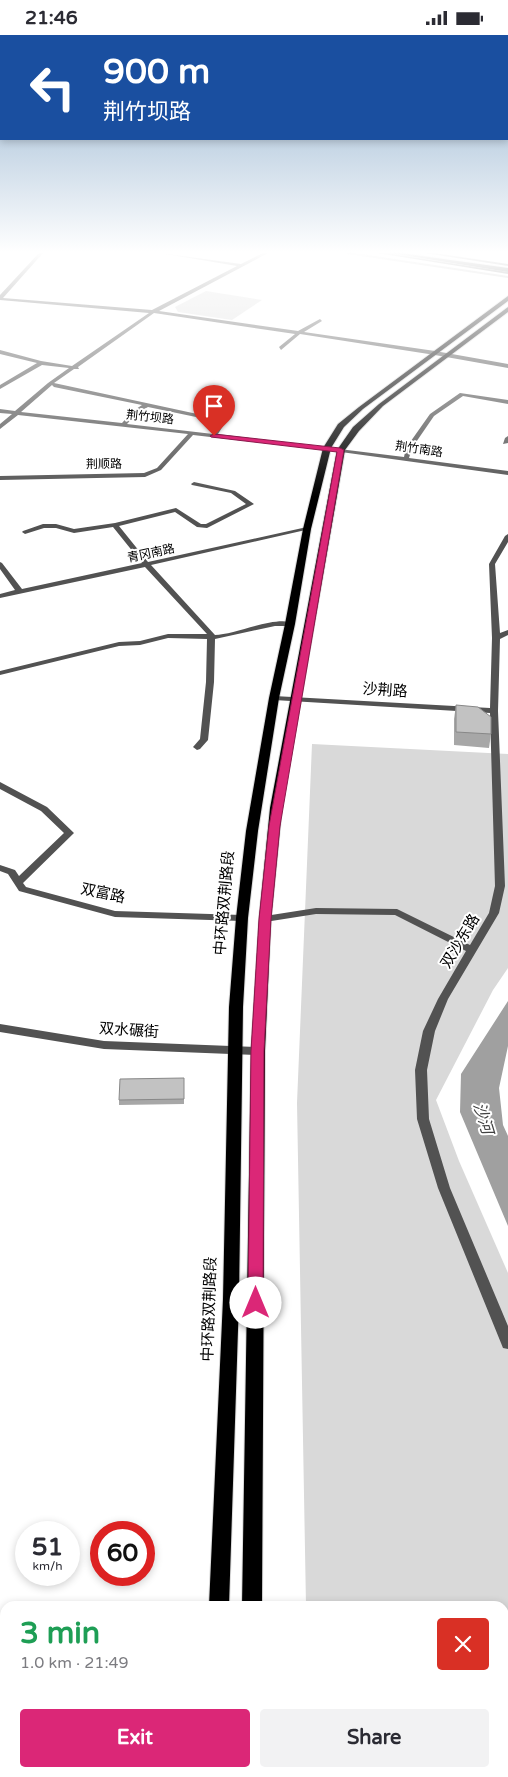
<!DOCTYPE html>
<html lang="en">
<head>
<meta charset="utf-8">
<style>
  body { margin:0; font-family:"Varela Round","Noto Sans SC",sans-serif; background:#f2f2f3; color:#2b2b33; height:100vh; display:flex; flex-direction:column; font-size:19px; white-space:nowrap }
  * { box-sizing:border-box; margin:0 }
  p { font-size:16px; color:#7c7c81 }
  .icon { flex:none; width:28px; height:28px; fill:none; stroke:currentColor; stroke-width:2; stroke-linecap:round; stroke-linejoin:round }
  .map { position:relative; flex:1; overflow:hidden }
  .drawer { position:absolute; left:0px; top:1566px; width:509px; height:176px; display:flex; flex-direction:column; background:#fff; border-radius:15px 15px 0 0; box-shadow:0 2px 8px #0003 }
  .drawer>* { flex:none }
  .top-card { position:absolute; left:0px; top:0px; width:509px; height:105px; box-shadow:0 2px 8px #0003; background:#1a4fa0; color:#fff; overflow:hidden }
  .speed { position:absolute; left:15px; top:1486px; display:flex; gap:10px; font-size:25px; font-weight:700; text-align:center }
  .speed>* { display:grid; place-content:center; width:65px; height:65px; border-radius:50%; background:#fff; box-shadow:0 2px 8px #0003; line-height:1 }
  .speed small { font-size:12px; font-weight:400 }
  .speed .limit { border:8px solid #d22; background:#fff; color:#111 }
  .pin { position:absolute; display:grid; place-items:center; width:42px; height:42px; color:#fff; margin:-51px -21px; border-radius:50% 50% 50% 0; rotate:-45deg; box-shadow:0 0 5px #0007 }
  .pin .icon { rotate:45deg }
  .me { position:absolute; width:55px; margin:-28px; rotate:0deg; stroke-linejoin:round; filter:drop-shadow(0 0 4px #0008) }
  .turn { display:flex; align-items:center; gap:18px; height:105px; padding:0 20px; font-size:22px }
  .turn .icon { width:65px; height:65px; stroke-width:2.5 }
  .turn b { display:block; font-size:35px; line-height:42px }
  .round { display:grid; place-items:center; flex:none; width:52px; height:52px; border-radius:5px; background:#f2f2f3 }
  .head { display:flex; align-items:center; justify-content:space-between; height:85px; padding:0 20px }
  h1 { font-size:30px; font-weight:800; line-height:38px; color:#1e9e55 }
  .button { display:flex; gap:10px; margin-top:auto; padding:10px 20px }
  .button a { flex:1; height:58px; border-radius:5px; background:#db2777; color:#fff; font-size:20px; font-weight:800; line-height:58px; text-align:center }
  .button a+a { background:#f2f2f3; color:#2b2b33 }
  .status { display:flex; justify-content:space-between; align-items:center; height:35px; padding:0 25px; background:#fff; direction:ltr }
  .status svg { height:14px; fill:currentColor }
  .map>svg:first-child { display:block }
  .green { fill:#d9d9d9 }
  .water { fill:#a0a0a0 }
  .lines { fill:none; stroke-linecap:round; stroke-linejoin:round }
  .stream { stroke:#a0a0a0; stroke-width:2 }
  .primary-casing { stroke:#dbdbdb; stroke-width:2 }
  .street { fill:#525252; fill-rule:evenodd }
  .secondary { fill:#1f1f1f; fill-rule:evenodd }
  .primary { fill:#000; fill-rule:evenodd }
  .wall { fill:#a7a7a7 }
  .building { fill:#c2c2c2; stroke:#888 }
  .route { fill:#db2777; stroke:#8e194d }
  .labels { text-anchor:middle; stroke-width:4; stroke-linejoin:round; paint-order:stroke }
  .far-street-label { font-size:12px; fill:#000; stroke:#fff }
  .street-label { font-size:15px; fill:#000; stroke:#fff }
  .water-label { font-size:16px; font-style:italic; fill:#414141; stroke:#fff }
</style>
</head>
<body>
<div class="status"><b>21:46</b><svg viewBox="0 0 49 12"><path d="M0 12V9h3v3zM5 12V6h3v6zM10 12V3h3v9zM15 12V0h3v12zM26 1h20v11H26zM47 4h2v5h-2z"/></svg></div>
<div class="map">
<svg width="508" height="1742" viewBox="0 0 508 1742">
  <rect width="100%" height="100%" fill="#fff"/>
  <!-- green -->
  <g class="green">
    <path d="M206 256 262 265 232 285 178 277 175 272Z"/>
    <path d="M312 709 508 719V933L493 955 436 1065 459 1126 508 1238V1742H309V1738H504V1571H306L297 1068Z"/>
  </g>
  <!-- water -->
  <path class="water" d="M508 966V1011L499 1053 503 1090 508 1101V1191L460 1077 461 1039Z"/>
  <g class="lines">
    <!-- stream -->
    <path class="stream" d="M348 218 508 242"/>
    <defs>
      <g id="primary">
        <path d="M390 218H401L508 233V237Z"/>
        <path d="M508 261V266L363 374 344 392 331 413 311 494 295 589 279 663 258 796 248 883 243 972 239 1264 229 1571H209L223 1264 229 972 236 883 246 796 269 663 285 589 303 494 323 413 338 389 359 372Z"/>
        <path d="M508 272V277L383 371 359 396 345 415 282 773 271 884 265 1016 262 1571H242L251 1016 259 884 270 773 337 415 353 392 379 369Z"/>
        <path d="M203 1738H225L224 1742H202Z"/>
        <rect x="239" y="1738" width="22" height="4"/>
      </g>
    </defs>
    <!-- primary casing -->
    <use href="#primary" class="primary-casing"/>
    <!-- street -->
    <g class="street">
      <path d="M39 218H43L3 263 152 275 237 231 160 218 241 229 263 218H268L159 276 298 296 320 284 322 286 304 297 435 316 508 329V333L435 320 300 299 281 315 279 312 295 299 154 278 78 332 79 334H74L54 348 225 385 226 386 218 399 404 422 406 413 430 379 460 358 508 365V369L463 361 434 381 412 413 409 423 508 436V440L341 417 193 400 161 435 145 442 0 445V441L144 438 157 433 188 399 18 380 0 394V389L12 379 0 378V374L15 376 48 348 69 333 42 330 0 354V350L37 328 0 319V315L41 326 72 331 149 278 0 265V260ZM52 350 54 352 142 370 133 376 122 388 21 377ZM148 372 220 387 213 399 127 389 137 378Z"/>
      <path d="M508 401V408L503 409 505 403Z"/>
      <path d="M194 447 235 456 254 469 207 493 197 492 175 477 119 491 148 527 307 492 310 494 151 530 215 600C234 600 279 579 294 589L290 591H275L215 604 214 647 208 705 200 714 197 715 193 712 200 704 206 647 207 604 168 603 140 610 119 611 0 640V636L119 607 140 606 168 599H207L145 532 0 563V559L15 555 0 534V527L2 528 22 554 142 528 113 492 74 498 56 493H44L25 499 22 497 23 496 43 489H56L74 494 115 488 176 473 201 489H206L246 469 231 458 192 450 191 449Z"/>
      <path d="M508 499V507L495 529 500 598 508 595V600L500 604 498 676 505 851 499 878 448 964 435 996 427 1035 429 1084 450 1153 508 1291V1314L503 1313 501 1308 438 1153 417 1084 415 1035 423 996 438 964 466 916 395 880 316 879 265 887 260 884 265 881 316 873 397 874 470 910 489 878 495 851 490 678 274 665 270 663 274 661 490 673 492 603 489 529 505 501Z"/>
      <path d="M0 747 47 772 74 798 23 848 26 852 115 876 242 880 247 883 242 886 115 882 19 856 8 839 0 836V830L15 835 19 841 64 798 41 776 0 754Z"/>
      <path d="M0 989 104 1006 258 1012 262 1013 264 1016 262 1019 258 1020 104 1014 0 997Z"/>
      <rect x="0" y="1670" width="5" height="18"/>
    </g>
    <!-- secondary -->
    <g class="secondary">
      <path d="M377 218H386L508 237V239Z"/>
      <path d="M425 218H434L508 229V231Z"/>
    </g>
    <!-- primary -->
    <use href="#primary" class="primary"/>
  </g>
  <!-- wall -->
  <g class="wall">
    <path d="M456 670 491 699 489 713 454 710V684Z"/>
    <path d="M184 1043V1069L119 1070V1065Z"/>
  </g>
  <!-- building -->
  <g class="building">
    <path d="M456 670 478 672 491 682V699L456 697Z"/>
    <path d="M184 1043V1064L119 1065 120 1044Z"/>
  </g>
  <!-- sky -->
  <linearGradient id="sky" x2="0" y2="1"><stop stop-color="#8baccb"/><stop offset="0.47" stop-color="#fff"/><stop offset="1" stop-color="#fff" stop-opacity="0"/></linearGradient>
  <rect width="508" height="462" fill="url(#sky)"/>
  <!-- route -->
  <path class="route" d="M214 399 340 413 344 415 280 791 271 884 264 1016 263 1268 261 1273 256 1275 250 1273 248 1268 251 1016 259 884 269 791 337 417 211 402 210 401Z"/>
  <g class="labels">
    <!-- far-street labels -->
    <g class="far-street-label">
      <text transform="translate(150 382) rotate(6)" y="4">荆竹坝路</text>
      <text transform="translate(419 414) rotate(8)" y="4">荆竹南路</text>
      <text transform="translate(104 429) rotate(-1)" y="4">荆顺路</text>
      <text transform="translate(151 518) rotate(-12)" y="4">青冈南路</text>
    </g>
    <!-- street labels -->
    <g class="street-label">
      <text transform="translate(385 655) rotate(4)" y="5">沙荆路</text>
      <text transform="translate(103 858) rotate(12)" y="5">双富路</text>
      <text transform="translate(224 868) rotate(-85)" y="5">中环路双荆路段</text>
      <text transform="translate(460 906) rotate(-59)" y="5">双沙东路</text>
      <text transform="translate(129 995) rotate(4)" y="5">双水碾街</text>
      <text transform="translate(209 1274) rotate(-88)" y="5">中环路双荆路段</text>
    </g>
    <!-- water labels -->
    <g class="water-label">
      <text transform="translate(484 1083) rotate(73)" y="6">沙河</text>
    </g>
  </g>
</svg>
<div class="speed"><div>51<small>km/h</small></div><div class="limit">60</div></div>
<div class="pin" style="left:214px;top:401px;background:#d93025"><svg class="icon" aria-label="arrive" viewBox="0 0 24 24"><path d="M6 21V4h12l-3 4 3 4H6"/></svg></div>
<svg class="me" style="left:256px;top:1268px" viewBox="-20 -20 40 40"><circle r="19" fill="#fff"/><path d="M0-13L10 11 0 6-10 11z" fill="#db2777"/></svg>
<div class="top-card">
<div class="turn"><svg class="icon" aria-label="left" viewBox="0 0 24 24"><path d="M17 20v-9H6M10 6l-5 5 5 5"/></svg><div><b>900 m</b>荆竹坝路</div></div>
</div>
<section class="drawer">
<div class="head"><div><h1>3 min</h1><p>1.0 km · 21:49</p></div><a class="round" style="background:#d93025;color:#fff"><svg class="icon" aria-label="close" viewBox="0 0 24 24"><path d="M6 6l12 12M18 6L6 18"/></svg></a></div>
<div class="button"><a>Exit</a><a>Share</a></div>
</section>
</div>
</body>
</html>
